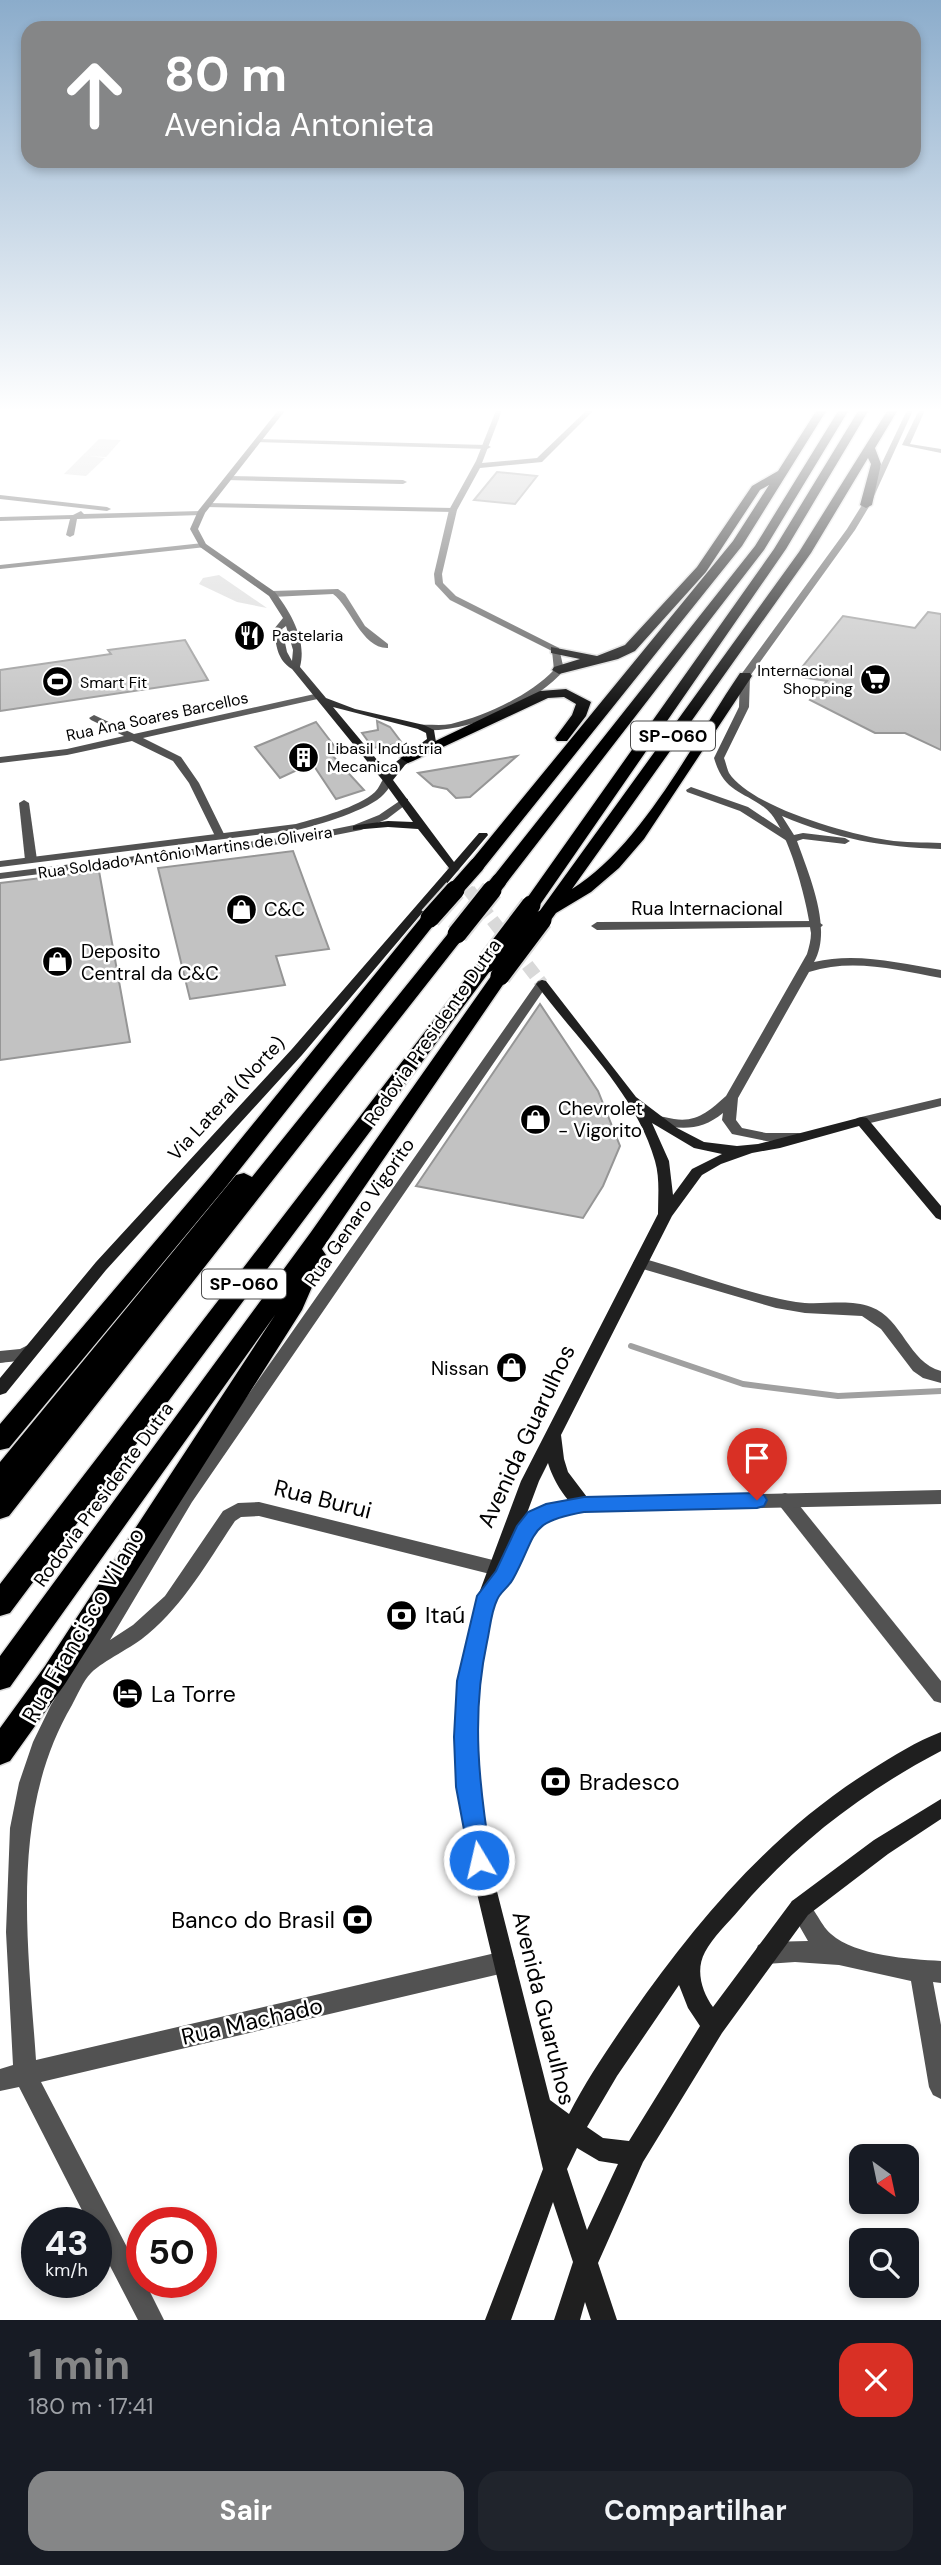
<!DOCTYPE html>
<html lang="pt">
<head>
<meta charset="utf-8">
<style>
  body { margin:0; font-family:"DM Sans",sans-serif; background:#20242c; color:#f1f3f6; height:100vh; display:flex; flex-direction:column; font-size:26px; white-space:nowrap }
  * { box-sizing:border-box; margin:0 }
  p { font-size:23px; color:#9ea1a6 }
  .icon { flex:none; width:38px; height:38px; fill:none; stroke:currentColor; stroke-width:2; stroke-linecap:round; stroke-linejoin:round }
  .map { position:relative; height:2320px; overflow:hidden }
  .side { display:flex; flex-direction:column; background:#171b24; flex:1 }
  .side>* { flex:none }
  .guide { position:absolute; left:21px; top:21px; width:900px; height:147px; border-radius:21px; box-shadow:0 4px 10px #0003; background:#858687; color:#fff; overflow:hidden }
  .needle { width:46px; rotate:147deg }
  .buttons { position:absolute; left:849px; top:2144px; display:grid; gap:14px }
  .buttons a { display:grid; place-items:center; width:70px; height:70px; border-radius:14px; background:#171b24; box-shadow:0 4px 10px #0003; font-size:35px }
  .speed { position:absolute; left:21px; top:2207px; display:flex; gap:14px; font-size:35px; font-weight:700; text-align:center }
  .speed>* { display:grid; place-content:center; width:91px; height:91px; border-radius:50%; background:#171b24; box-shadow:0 4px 10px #0003; line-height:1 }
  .speed small { font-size:18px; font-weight:400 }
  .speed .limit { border:10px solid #d22; background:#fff; color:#111 }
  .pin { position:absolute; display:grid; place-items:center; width:60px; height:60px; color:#fff; margin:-72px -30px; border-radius:50% 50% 50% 0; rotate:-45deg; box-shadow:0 0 7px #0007 }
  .pin .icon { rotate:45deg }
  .me { position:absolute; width:77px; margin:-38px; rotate:351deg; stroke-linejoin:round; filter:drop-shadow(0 0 5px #0008) }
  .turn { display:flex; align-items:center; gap:24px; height:147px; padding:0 28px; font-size:32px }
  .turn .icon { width:91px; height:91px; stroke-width:2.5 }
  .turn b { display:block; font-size:49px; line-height:60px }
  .round { display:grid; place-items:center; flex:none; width:74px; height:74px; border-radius:21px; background:#20242c }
  .summary { display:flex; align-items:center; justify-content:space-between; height:119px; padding:0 28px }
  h1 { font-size:42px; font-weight:700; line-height:52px; color:#858687 }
  .cta { display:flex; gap:14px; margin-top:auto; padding:14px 28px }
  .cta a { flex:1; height:80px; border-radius:21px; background:#858687; color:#fff; font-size:28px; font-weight:700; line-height:80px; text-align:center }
  .cta a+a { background:#20242c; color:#f1f3f6 }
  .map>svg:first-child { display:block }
  .green { fill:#d9d9d9 }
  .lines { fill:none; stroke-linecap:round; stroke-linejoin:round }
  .stream { stroke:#a0a0a0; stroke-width:6 }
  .building { fill:#c2c2c2; stroke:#969696; stroke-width:2 }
  .secondary-tunnel-far1 { stroke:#d9d9d9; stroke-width:10; stroke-dasharray:10 5; stroke-linecap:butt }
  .secondary-tunnel { stroke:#d9d9d9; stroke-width:13; stroke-dasharray:13 6; stroke-linecap:butt }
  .motorway-casing { stroke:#dbdbdb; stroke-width:3 }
  .minor { fill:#525252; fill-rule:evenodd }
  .tertiary { fill:#525252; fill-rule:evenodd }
  .secondary { fill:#1f1f1f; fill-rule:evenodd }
  .motorway { fill:#000; fill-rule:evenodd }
  .motorway-bridge-far1-casing { stroke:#dbdbdb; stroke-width:18; stroke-linecap:butt }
  .motorway-bridge-casing { stroke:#dbdbdb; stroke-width:23; stroke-linecap:butt }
  .motorway-bridge-far1 { stroke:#000; stroke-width:15 }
  .motorway-bridge { stroke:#000; stroke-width:19 }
  .route { fill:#1a73e8; stroke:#114b97; stroke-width:2 }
  .labels { text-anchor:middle; stroke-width:5; stroke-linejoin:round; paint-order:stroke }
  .far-poi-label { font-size:16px; fill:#000; stroke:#fff; text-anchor:start }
  .far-street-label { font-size:16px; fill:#000; stroke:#fff }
  .shield { fill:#fff; stroke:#4c4c4c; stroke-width:2 }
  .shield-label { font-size:18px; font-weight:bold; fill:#000 }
  .street-label { font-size:19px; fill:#000; stroke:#fff }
  .poi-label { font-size:19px; fill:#000; stroke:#fff; text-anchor:start }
  .near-street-label { font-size:23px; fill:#000; stroke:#fff }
  .near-poi-label { font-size:23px; fill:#000; stroke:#fff; text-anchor:start }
</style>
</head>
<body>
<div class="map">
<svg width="941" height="2320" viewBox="0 0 941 2320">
  <rect width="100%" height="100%" fill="#fff"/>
  <!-- green -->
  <g class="green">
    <path d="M99 439 121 440 106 457 88 456 105 458 86 476 64 474Z"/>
    <path d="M219 575 267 608 237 602 199 584 203 578Z"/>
  </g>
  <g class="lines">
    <!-- stream -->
    <path class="stream" d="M631 1346 743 1384 838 1396 941 1391"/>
  </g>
  <!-- building -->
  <g class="building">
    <path d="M497 472 537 476 515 504 474 500Z"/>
    <path d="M928 612 941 614V750L905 733H875L810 700 827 681 795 676 843 616 915 628Z"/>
    <path d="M185 640 208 680 0 711V670L111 654 108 650Z"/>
    <path d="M377 721 390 727 402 743 373 748 362 733 378 730Z"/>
    <path d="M316 722 338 751 331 754 364 790 336 799 312 763 280 778 255 747Z"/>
    <path d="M517 756 470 797 456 798 447 789 433 786 418 773Z"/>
    <path d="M293 851 329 949 276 956 285 985 190 999 158 868Z"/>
    <path d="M99 871 130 1042 0 1060V883Z"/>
    <path d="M540 1004 598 1091 620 1146 603 1186 583 1218 416 1186Z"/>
  </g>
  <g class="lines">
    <!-- secondary-tunnel-far1 -->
    <path class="secondary-tunnel-far1" d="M450 865 470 891"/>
    <!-- secondary-tunnel -->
    <path class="secondary-tunnel" d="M469 890 542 984"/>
    <defs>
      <g id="motorway">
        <path d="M818 408H828L742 546 483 869H471L469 865 471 861 733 541 769 485 760 490 706 572 635 651 618 659 559 674 552 670 554 667 580 659 551 653V647L597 656 625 645 697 567 752 486 778 471Z"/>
        <path d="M840 408H850L764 550 505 885H493L491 881 493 877 755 546Z"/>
        <path d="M860 408H870L786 549 537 909H525L522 905 525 901 774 549Z"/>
        <path d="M889 408H899L875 448 881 464 872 505 866 508 860 505 871 464 868 458 811 553 572 889C642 846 694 740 740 673H750L752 676 644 839 619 868 591 892 556 913 548 924H536L533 920 536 916 799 552Z"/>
        <path d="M566 689 591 702 586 716 567 741H557L555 738 572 715 576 704 564 697 548 698 413 761 408 763 400 758 540 691Z"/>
        <path d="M430 913 436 914 439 918 436 922 225 1188 9 1448 0 1450V1424L209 1178 424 914Z"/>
        <path d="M457 929 463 930 466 934 463 938 9 1516 0 1519V1462L236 1175 244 1173 252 1177 451 930Z"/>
        <path d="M487 958 496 963 493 967 10 1613 0 1616V1584L481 959Z"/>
        <path d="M500 971 509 976 322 1249 326 1255 302 1310 65 1684 10 1761 0 1765V1728L45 1666 275 1315 10 1687 0 1690V1656L311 1232 494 972Z"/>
      </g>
    </defs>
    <!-- motorway casing -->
    <use href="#motorway" class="motorway-casing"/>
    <!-- minor -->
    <g class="minor">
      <path d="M920 408H926L910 444 941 449V453L902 445Z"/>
      <path d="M258 439 487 445 491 447 487 449 256 442Z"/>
      <path d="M229 476 403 480 407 482 403 484 226 480 225 478Z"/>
      <path d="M0 495 107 507 111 509 107 511 0 499Z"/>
      <path d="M208 503 453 508 457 510 453 512 205 507V503Z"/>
      <path d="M81 511 84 514 201 511 205 513 201 515 77 519 74 535 70 537 66 535 70 519 0 521V517L73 515Z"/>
      <path d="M203 543 207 545 206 547 0 569V565Z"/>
      <path d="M338 589 345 594 365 626 388 644V648C362 649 350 606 333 594L272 597 268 594 272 591Z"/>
      <path d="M319 693 322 694V698L143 738 181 757 199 783 225 836 220 839 215 836 189 783 173 761 132 741 67 755 0 763V757L67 749 124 736 91 720 89 718 94 715 134 734Z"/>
      <path d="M691 787 748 807 796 839 791 842 787 841 740 811 687 792 686 790Z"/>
      <path d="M24 800 29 803 37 860 31 863 25 860 19 803Z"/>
      <path d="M817 921 823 925 821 927 597 930 591 926 597 922Z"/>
      <path d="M641 1258C693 1272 743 1293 796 1302 821 1306 848 1298 871 1307 903 1319 908 1362 941 1371V1383L923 1378 913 1371 881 1329 862 1316 805 1313 776 1308 636 1267 633 1263 636 1259Z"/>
      <path d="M785 1493 791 1495 941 1681V1703L934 1701 779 1505 776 1500 779 1495Z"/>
      <path d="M800 1898C814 1903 819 1924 831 1934 856 1956 909 1959 941 1961V1983L933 1982 941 2025V2099L933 2095 929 2087 911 1981 839 1965 795 1962 766 1964 758 1961 755 1953 758 1945 766 1942 808 1941 789 1908 792 1901Z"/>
    </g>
    <!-- tertiary -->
    <g class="tertiary">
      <path d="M497 408H503L482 463 537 458 589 408H596L542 462 480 468 457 510 442 574 443 583 456 596 559 648 564 670C535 705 465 734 421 730L418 729V725C429 724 440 726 451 724 486 716 530 695 554 670L552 651 450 600 435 584 434 574 449 510 476 461Z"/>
      <path d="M908 408H914L870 505 855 530 750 676 749 707 724 758C726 763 727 769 729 773 751 807 848 834 887 840 905 843 923 842 941 843V849C882 847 837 839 782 816L794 835 803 833 845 838 850 841 845 844 803 839 797 841C809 875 833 929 814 962 856 952 899 963 941 970V978C897 970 853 958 809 972L738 1098 736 1120 742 1128 766 1133H798L803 1134 805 1137 803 1140 766 1141 732 1134 722 1120 723 1113C700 1132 678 1130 651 1122L649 1119 651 1116C659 1115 666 1118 674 1119 697 1123 710 1110 726 1096L807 954C809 947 811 940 811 933 808 905 788 825 765 808 741 790 724 792 714 758L739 707 740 676 847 529 862 505Z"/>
      <path d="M388 777 393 780C391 785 388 790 384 794 370 810 318 825 297 830L0 867V861L296 824C318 818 359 807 375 792 379 788 381 782 384 778Z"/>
      <path d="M404 798 408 799V803L387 819 361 830 305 841 0 879V873L305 835 354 825 379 815Z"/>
      <path d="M542 980 548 984 192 1502 110 1640 133 1625 165 1596 223 1511 238 1503 259 1502 501 1562C525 1510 527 1507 584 1498L941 1490V1504L584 1512C570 1514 552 1514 541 1523 523 1538 511 1608 484 1598L481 1593 494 1575 259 1516 241 1517 235 1521C208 1561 185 1603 148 1634 132 1648 104 1660 91 1673 83 1681 77 1696 72 1705 9 1812 28 1943 36 2060L504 1951 512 1954 515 1962 512 1970 504 1973 41 2082 142 2276V2282H145L164 2320H138L96 2239V2222H88L19 2087 0 2091V2069L13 2065 6 1932 10 1828 19 1783 33 1742 51 1705 180 1492 538 981Z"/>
      <path d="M941 1098V1106L862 1125 855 1121 857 1118Z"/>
      <path d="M34 1342 40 1344 42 1348C32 1361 15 1361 0 1363V1351L20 1349Z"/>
    </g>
    <!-- secondary -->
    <g class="secondary">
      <path d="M280 408H287L205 513 198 529 206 544 275 592C291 613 307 640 300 667L326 698 355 709 424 725 434 730 436 742 405 765 393 780 454 862 479 833H487L488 835 302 1055 106 1270 6 1393 0 1395V1378L96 1262 292 1049 449 868 418 829 388 827 353 830V826L357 825 388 821 413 822 384 782 292 669C277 660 276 645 274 629L283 618 269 596 200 547 190 529 198 511ZM286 626 293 650 292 661 287 652 282 629ZM333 707 418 729 426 733 427 739 397 761 388 773Z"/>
      <path d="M542 980 546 981 636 1097 677 1128 704 1142 737 1146 758 1144 862 1117 867 1118 941 1206V1220L936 1218 859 1126 780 1148 752 1153 721 1164 702 1175 672 1216 561 1435 564 1459 568 1472 593 1505 590 1510C572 1516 552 1478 548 1463L539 1481 496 1596 478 1681 475 1737 478 1787 489 1860 550 2100 569 2114C587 2079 609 2047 631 2015 697 1920 772 1832 871 1770 893 1756 917 1741 941 1732V1751C863 1792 796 1843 739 1910 728 1923 713 1937 705 1952 695 1970 702 1992 713 2007L792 1901 874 1840 941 1799V1819L888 1854 808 1915 722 2033 643 2162 598 2263 617 2320H591L585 2302 580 2320H554L573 2262 553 2202 511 2320H485L543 2169 469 1860 458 1787 455 1737 458 1681 478 1596 521 1481 658 1214C658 1197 660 1178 655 1161 636 1093 577 1040 536 984ZM652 1123 694 1148 722 1154 692 1169 673 1195 669 1161ZM679 1985 688 2008 700 2026 629 2141 603 2138 587 2127 617 2076ZM577 2148 599 2161 618 2164 587 2230 567 2169Z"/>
    </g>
    <!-- motorway -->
    <use href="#motorway" class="motorway"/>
    <defs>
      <g id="motorway-bridge-far1">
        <path d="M454 891 477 865"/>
        <path d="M491 891 499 881"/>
      </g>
      <g id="motorway-bridge">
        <path d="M430 918 455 890"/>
        <path d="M457 934 492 890"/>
        <path d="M487 963 531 905"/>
        <path d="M500 976 542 920"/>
      </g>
    </defs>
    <!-- motorway-bridge-far1 casing -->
    <use href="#motorway-bridge-far1" class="motorway-bridge-far1-casing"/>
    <!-- motorway-bridge casing -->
    <use href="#motorway-bridge" class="motorway-bridge-casing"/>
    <!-- motorway-bridge-far1 -->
    <use href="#motorway-bridge-far1" class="motorway-bridge-far1"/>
    <!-- motorway-bridge -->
    <use href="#motorway-bridge" class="motorway-bridge"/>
  </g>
  <!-- sky -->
  <linearGradient id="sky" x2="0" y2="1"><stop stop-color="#8baccb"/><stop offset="0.56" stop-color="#fff"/><stop offset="1" stop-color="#fff" stop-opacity="0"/></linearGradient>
  <rect width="941" height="733" fill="url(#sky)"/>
  <!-- route -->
  <path class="route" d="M757 1493 764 1495 767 1500 764 1506 757 1508 584 1512C526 1522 538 1534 513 1579 509 1587 500 1592 497 1600 491 1612 490 1629 487 1642 471 1716 479 1785 491 1860L488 1867 479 1871 471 1867 456 1787 454 1737 457 1681 477 1596 496 1571 517 1526 528 1512 546 1504 584 1497Z"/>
  <!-- icons -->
  <defs>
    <symbol id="restaurant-disc" viewBox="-11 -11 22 22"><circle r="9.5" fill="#000" stroke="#fff"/><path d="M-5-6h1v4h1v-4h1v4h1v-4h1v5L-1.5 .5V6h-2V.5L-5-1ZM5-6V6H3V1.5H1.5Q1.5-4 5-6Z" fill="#fff"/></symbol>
    <symbol id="supermarket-disc" viewBox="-11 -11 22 22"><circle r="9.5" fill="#000" stroke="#fff"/><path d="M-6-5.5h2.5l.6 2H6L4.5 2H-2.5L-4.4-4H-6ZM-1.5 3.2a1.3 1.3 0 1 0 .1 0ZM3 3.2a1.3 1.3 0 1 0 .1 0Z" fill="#fff"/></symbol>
    <symbol id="stadium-disc" viewBox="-11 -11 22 22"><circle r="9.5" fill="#000" stroke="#fff"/><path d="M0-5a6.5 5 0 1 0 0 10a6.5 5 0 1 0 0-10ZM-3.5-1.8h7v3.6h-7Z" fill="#fff"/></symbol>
    <symbol id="building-disc" viewBox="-11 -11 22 22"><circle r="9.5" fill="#000" stroke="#fff"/><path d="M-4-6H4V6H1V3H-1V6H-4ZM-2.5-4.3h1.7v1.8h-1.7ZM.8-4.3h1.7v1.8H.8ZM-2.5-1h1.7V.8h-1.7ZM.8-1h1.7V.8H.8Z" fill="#fff"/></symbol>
    <symbol id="shop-disc" viewBox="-11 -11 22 22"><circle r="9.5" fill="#000" stroke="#fff"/><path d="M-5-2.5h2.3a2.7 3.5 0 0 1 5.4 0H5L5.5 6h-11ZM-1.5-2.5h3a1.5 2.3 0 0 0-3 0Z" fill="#fff"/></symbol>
    <symbol id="bank-disc" viewBox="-11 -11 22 22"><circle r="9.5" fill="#000" stroke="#fff"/><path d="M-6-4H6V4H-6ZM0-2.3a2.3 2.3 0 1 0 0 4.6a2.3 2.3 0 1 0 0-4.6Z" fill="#fff"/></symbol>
    <symbol id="hotel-disc" viewBox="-11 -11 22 22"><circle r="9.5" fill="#000" stroke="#fff"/><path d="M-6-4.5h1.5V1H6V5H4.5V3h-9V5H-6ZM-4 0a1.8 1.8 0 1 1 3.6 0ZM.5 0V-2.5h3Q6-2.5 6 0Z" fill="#fff"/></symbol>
  </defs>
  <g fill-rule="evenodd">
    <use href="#restaurant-disc" x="232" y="618" width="35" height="35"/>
    <use href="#supermarket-disc" x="858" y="662" width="35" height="35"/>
    <use href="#stadium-disc" x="40" y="664" width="35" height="35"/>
    <use href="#building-disc" x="286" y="740" width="35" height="35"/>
    <use href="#shop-disc" x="224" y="892" width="35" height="35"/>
    <use href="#shop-disc" x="40" y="944" width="35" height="35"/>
    <use href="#shop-disc" x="518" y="1102" width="35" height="35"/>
    <use href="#shop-disc" x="494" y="1350" width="35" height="35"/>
    <use href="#bank-disc" x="384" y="1598" width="35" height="35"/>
    <use href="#hotel-disc" x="110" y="1676" width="35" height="35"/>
    <use href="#bank-disc" x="538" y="1764" width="35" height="35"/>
    <use href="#bank-disc" x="340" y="1902" width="35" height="35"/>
  </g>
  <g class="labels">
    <!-- far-poi labels -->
    <g class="far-poi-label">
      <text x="272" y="641">Pastelaria</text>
      <text x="853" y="676" text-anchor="end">Internacional<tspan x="853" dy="18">Shopping</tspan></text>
      <text x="80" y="688">Smart Fit</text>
      <text x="327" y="754">Libasil Indústria<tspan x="327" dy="18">Mecanica</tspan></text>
    </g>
    <!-- far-street labels -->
    <g class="far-street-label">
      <text transform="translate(157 716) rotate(-12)" y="6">Rua Ana Soares Barcellos</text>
      <text transform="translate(185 852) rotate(-8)" y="6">Rua Soldado Antônio Martins de Oliveira</text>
    </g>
    <!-- shield labels -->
    <g class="shield">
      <rect x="631" y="721.5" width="84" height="29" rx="5"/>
      <rect x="202" y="1269.5" width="84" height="29" rx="5"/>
    </g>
    <g class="shield-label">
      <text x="673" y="742">SP-060</text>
      <text x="244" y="1290">SP-060</text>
    </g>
    <!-- street labels -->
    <g class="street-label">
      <text x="707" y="915">Rua Internacional</text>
      <text transform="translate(432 1032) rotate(-55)" y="7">Rodovia Presidente Dutra</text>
      <text transform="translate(226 1098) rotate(-47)" y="7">Via Lateral (Norte)</text>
      <text transform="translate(359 1212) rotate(-55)" y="7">Rua Genaro Vigorito</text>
      <text transform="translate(103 1494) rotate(-54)" y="7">Rodovia Presidente Dutra</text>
    </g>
    <!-- poi labels -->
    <g class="poi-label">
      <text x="264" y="916">C&amp;C</text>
      <text x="81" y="958">Deposito<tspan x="81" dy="22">Central da C&amp;C</tspan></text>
      <text x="558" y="1115">Chevrolet<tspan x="558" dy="22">- Vigorito</tspan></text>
      <text x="489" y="1375" text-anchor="end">Nissan</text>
    </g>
    <!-- near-street labels -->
    <g class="near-street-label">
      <text transform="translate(526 1436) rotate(-65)" y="8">Avenida Guarulhos</text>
      <text transform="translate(323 1499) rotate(14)" y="8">Rua Burui</text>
      <text transform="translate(83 1625) rotate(-60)" y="8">Rua Francisco Vilano</text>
      <text transform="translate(544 2008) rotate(76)" y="8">Avenida Guarulhos</text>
      <text transform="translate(252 2021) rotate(-13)" y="8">Rua Machado</text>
    </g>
    <!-- near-poi labels -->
    <g class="near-poi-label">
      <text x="425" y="1623">Itaú</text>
      <text x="151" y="1702">La Torre</text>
      <text x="579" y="1790">Bradesco</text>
      <text x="335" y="1928" text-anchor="end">Banco do Brasil</text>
    </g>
  </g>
</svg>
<div class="buttons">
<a><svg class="needle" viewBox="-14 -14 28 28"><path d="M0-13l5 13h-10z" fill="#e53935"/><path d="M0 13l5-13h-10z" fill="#9ea1a6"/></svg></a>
<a><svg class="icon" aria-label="search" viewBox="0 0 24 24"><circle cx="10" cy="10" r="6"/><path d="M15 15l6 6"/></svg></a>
</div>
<div class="speed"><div>43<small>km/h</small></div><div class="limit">50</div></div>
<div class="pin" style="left:757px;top:1500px;background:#d93025"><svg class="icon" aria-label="arrive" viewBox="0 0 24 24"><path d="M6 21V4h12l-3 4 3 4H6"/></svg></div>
<svg class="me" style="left:479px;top:1860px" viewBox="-20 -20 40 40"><circle r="17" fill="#1a73e8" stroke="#fff" stroke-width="3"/><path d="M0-11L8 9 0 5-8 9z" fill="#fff"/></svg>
<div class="guide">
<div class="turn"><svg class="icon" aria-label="ahead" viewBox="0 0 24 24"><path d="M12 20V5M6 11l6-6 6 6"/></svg><div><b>80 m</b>Avenida Antonieta</div></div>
</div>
</div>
<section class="side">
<div class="summary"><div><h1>1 min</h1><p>180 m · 17:41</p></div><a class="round" style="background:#d93025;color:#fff"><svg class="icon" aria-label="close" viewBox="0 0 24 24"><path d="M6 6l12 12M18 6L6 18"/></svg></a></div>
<div class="cta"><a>Sair</a><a>Compartilhar</a></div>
</section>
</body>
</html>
